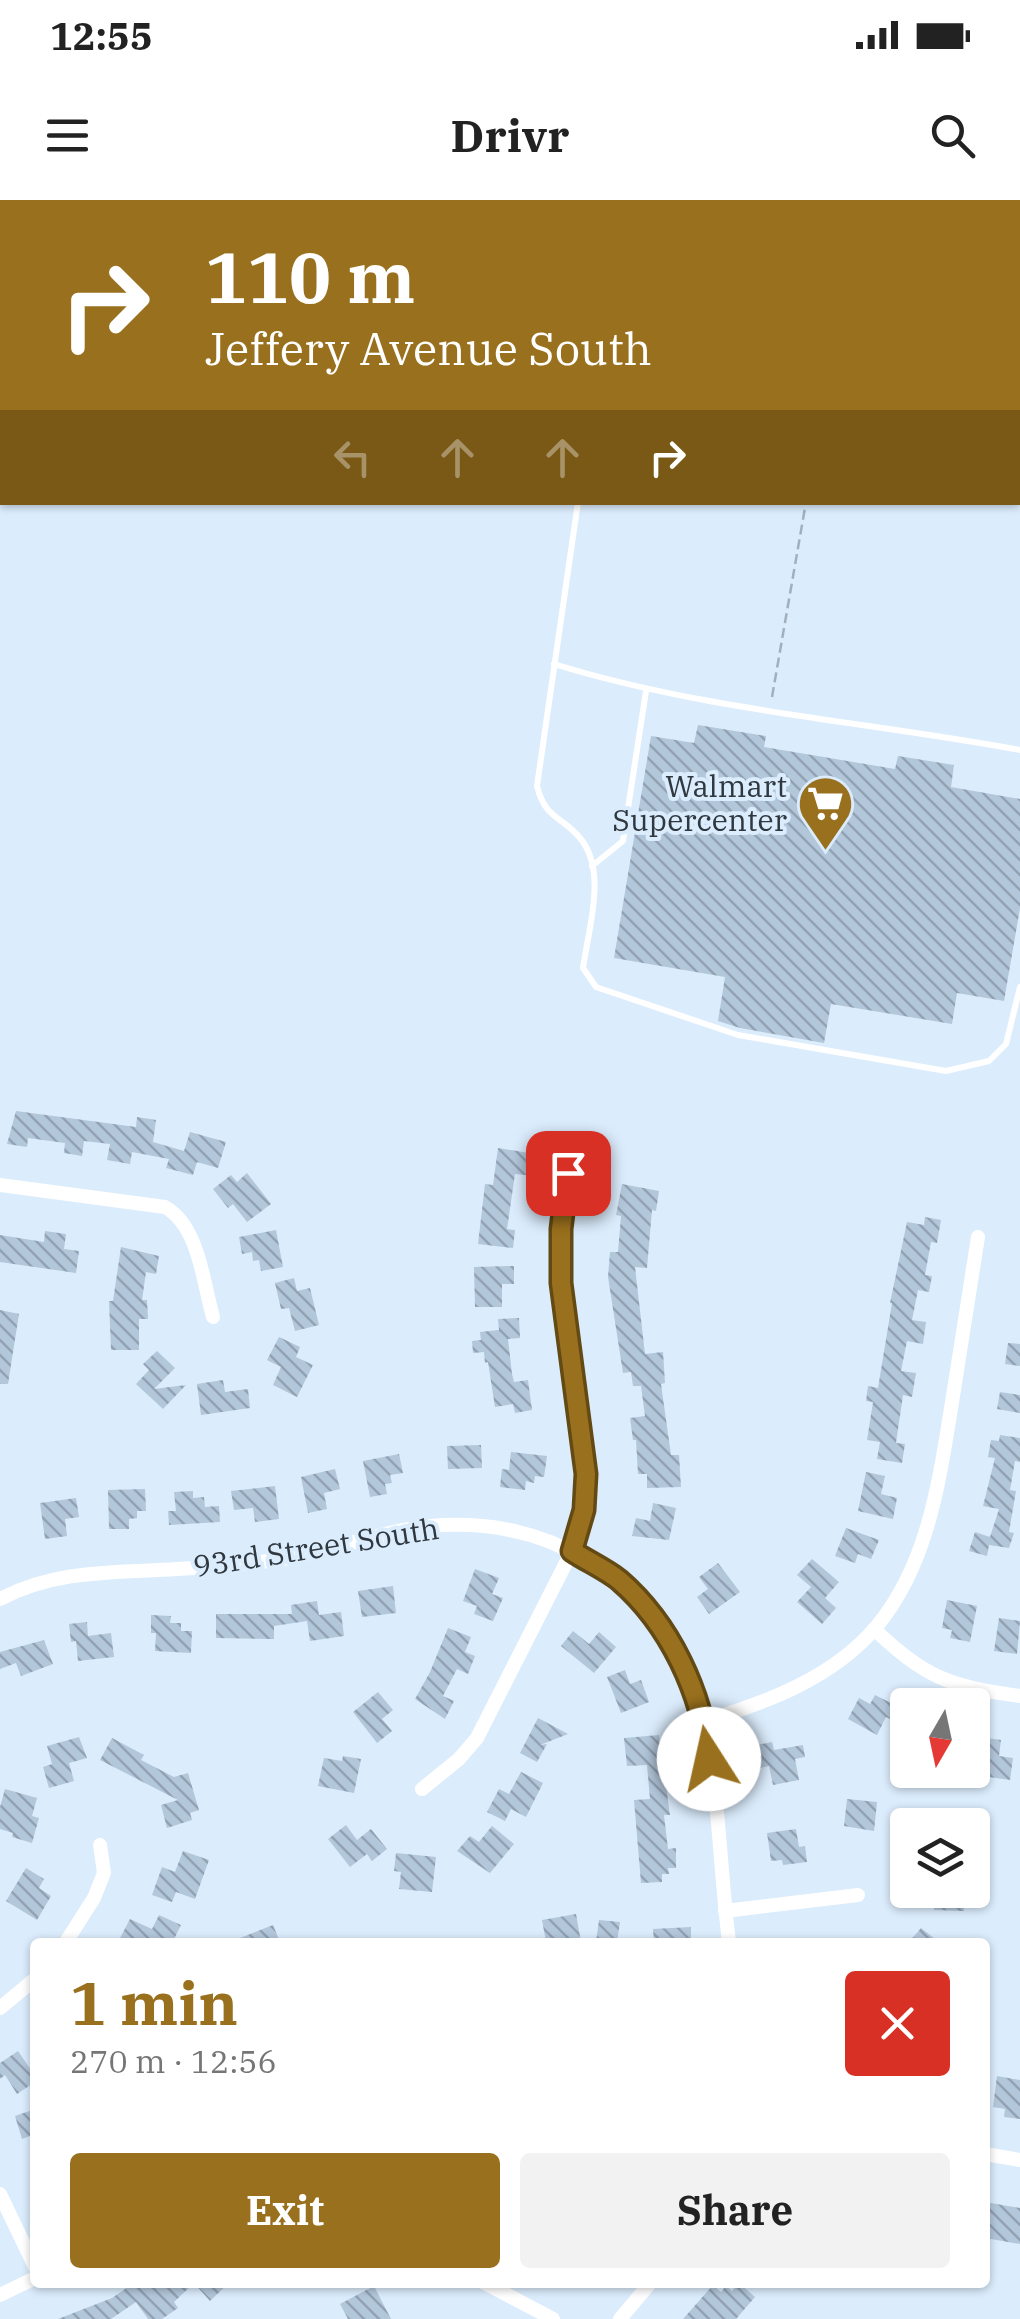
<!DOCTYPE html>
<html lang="en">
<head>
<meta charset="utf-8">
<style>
  body { margin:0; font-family:"IBM Plex Serif",serif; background:#f2f2f2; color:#222; height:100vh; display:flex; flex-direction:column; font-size:38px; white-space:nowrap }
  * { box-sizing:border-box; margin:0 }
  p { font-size:32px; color:#767676 }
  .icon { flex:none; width:55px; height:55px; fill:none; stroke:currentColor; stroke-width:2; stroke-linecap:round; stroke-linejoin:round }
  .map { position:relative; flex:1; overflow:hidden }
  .side { position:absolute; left:30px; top:1738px; width:960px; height:350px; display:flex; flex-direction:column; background:#fff; border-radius:10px; box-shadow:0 2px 8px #0004 }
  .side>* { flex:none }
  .hud { position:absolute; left:0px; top:0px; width:1020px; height:305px; box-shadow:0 2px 8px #0004; background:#99701d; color:#fff; overflow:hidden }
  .needle { width:65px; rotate:189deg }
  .tools { position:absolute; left:890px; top:1488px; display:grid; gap:20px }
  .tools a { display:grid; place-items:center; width:100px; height:100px; border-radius:10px; background:#fff; box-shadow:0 2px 8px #0004; font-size:50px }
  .pin { position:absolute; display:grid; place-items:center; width:85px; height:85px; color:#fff; margin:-42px; border-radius:20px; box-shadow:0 5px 15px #0006 }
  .me { position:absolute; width:110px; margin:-55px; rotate:350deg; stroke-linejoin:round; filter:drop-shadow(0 0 8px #0008) }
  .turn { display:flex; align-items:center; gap:35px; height:210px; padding:0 40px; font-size:45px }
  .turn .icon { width:130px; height:130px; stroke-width:2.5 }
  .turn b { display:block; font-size:70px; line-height:85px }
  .lanes { display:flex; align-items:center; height:95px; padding:0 40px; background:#0003; justify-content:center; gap:50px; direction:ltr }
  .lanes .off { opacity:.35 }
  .round { display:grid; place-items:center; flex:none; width:105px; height:105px; border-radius:10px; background:#f2f2f2 }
  .headline { display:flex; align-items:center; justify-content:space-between; height:170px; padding:0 40px }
  h1 { font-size:60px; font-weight:700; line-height:75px; color:#99701d }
  .action { display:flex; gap:20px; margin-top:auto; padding:20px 40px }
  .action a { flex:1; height:115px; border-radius:10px; background:#99701d; color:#fff; font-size:40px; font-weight:700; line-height:115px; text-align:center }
  .action a+a { background:#f2f2f2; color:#222 }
  .status { display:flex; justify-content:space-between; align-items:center; height:70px; padding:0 50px; background:#fff; direction:ltr }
  .status svg { height:28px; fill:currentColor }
  header { display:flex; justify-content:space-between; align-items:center; height:130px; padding:0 40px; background:#fff; font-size:45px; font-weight:700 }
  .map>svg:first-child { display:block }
  .building { fill:url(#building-back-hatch) }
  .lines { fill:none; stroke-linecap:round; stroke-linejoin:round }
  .path { stroke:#a2b0bd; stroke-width:2.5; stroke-dasharray:10 5; stroke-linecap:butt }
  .service { stroke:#fff; stroke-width:6 }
  .minor { stroke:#fff; stroke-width:14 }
  .tertiary { stroke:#fff; stroke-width:18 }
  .motorway { stroke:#fff; stroke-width:25 }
  .route-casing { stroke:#634913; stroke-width:25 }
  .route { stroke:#99701d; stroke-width:18 }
  .labels { text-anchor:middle; stroke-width:8; stroke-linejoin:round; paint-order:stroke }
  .poi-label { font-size:30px; fill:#2f373f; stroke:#dbecfc; text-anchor:end }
  .street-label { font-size:30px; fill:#2f373f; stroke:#dbecfc }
</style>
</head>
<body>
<div class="status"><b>12:55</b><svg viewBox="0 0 49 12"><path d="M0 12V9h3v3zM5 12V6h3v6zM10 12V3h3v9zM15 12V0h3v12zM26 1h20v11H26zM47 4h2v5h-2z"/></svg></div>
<header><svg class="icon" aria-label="menu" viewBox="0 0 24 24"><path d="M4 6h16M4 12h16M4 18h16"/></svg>Drivr<svg class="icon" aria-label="search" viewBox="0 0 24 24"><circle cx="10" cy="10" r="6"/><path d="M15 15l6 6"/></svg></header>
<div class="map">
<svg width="1020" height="2119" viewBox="0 0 1020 2119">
  <defs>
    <pattern id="building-back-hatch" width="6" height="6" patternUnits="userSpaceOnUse" patternTransform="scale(2.5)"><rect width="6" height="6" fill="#b3c7db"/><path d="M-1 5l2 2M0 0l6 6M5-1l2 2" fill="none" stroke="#92a2b3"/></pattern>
  </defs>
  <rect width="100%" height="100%" fill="#dbecfc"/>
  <!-- building -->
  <g class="building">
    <path d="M698 525 766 536 764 547 895 569 898 556 954 565 951 587 1020 599V708L1004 801 957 793 952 824 831 804 824 843 740 828 718 821 725 777 614 758 651 536 694 543Z"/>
    <path d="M16 911 136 927 137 917 156 920 153 942 184 951 190 932 226 942 218 968 197 962 193 975 166 968 169 959 132 952 130 964 107 960 110 944 84 941 82 956 64 953 65 943 28 938 27 947 7 944Z"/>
    <path d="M498 948 529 953 526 975 515 974 507 1029 515 1030 513 1048 478 1044 485 984 493 985Z"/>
    <path d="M247 973 271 1004 247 1022 233 1004 228 1008 213 989 231 975 237 982Z"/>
    <path d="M622 984 659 991 656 1011 652 1010 647 1068 635 1067 645 1154 663 1152 665 1183 661 1184 671 1255H679L681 1287 647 1288V1274H638L636 1240H633L630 1218 645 1216 641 1186H633L631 1172 623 1173 608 1077 610 1052H618L621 1016 616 1015Z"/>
    <path d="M925 1017 941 1020 937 1043 931 1042 925 1075 932 1076 929 1092 918 1090 912 1120 926 1122 923 1144 907 1141 901 1171 916 1173 912 1197 903 1195 896 1243 905 1244 902 1263 877 1259 880 1242 867 1240 873 1202 866 1201 868 1186 878 1188 892 1103H890L907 1022 924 1025Z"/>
    <path d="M276 1030 283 1067 261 1071 259 1060 253 1061 252 1052 242 1054 239 1037Z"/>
    <path d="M45 1031 66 1034 64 1049 79 1051 76 1073 0 1062V1035L44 1042Z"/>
    <path d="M121 1047 159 1056 156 1074 146 1072 142 1100H147L148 1119H139V1150H111L109 1101H113Z"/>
    <path d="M514 1066V1084H502V1107H475L474 1067Z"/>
    <path d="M294 1078 297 1091 310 1088 319 1125 295 1131 289 1108 281 1109 275 1083Z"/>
    <path d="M0 1110 19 1114 8 1184H0Z"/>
    <path d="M519 1118 520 1138 508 1139 512 1174 514 1182 528 1180 532 1210 515 1213 513 1204 495 1207 488 1162 485 1163 484 1152 473 1153 472 1141 481 1140 480 1132 499 1130 498 1119Z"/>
    <path d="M279 1137 300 1147 296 1157 313 1165 297 1197 273 1185 281 1167 267 1160Z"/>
    <path d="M1008 1143 1020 1144V1166L1005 1164Z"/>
    <path d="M157 1151 175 1168 154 1189 186 1185 163 1209 136 1184 149 1170 143 1164Z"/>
    <path d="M223 1180 225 1192 248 1189 250 1208 201 1215 197 1184Z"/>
    <path d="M1000 1192 1020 1195V1213L997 1209Z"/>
    <path d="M1000 1235 1020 1238V1262L1015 1261 1010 1290 1016 1291 1009 1332 1014 1333 1009 1348 989 1345 987 1356 969 1351 975 1332 990 1337 999 1309 983 1306 995 1258 988 1257 991 1240 999 1241Z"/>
    <path d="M481 1245 482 1268 448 1269 447 1246Z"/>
    <path d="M511 1252 547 1256 544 1277 535 1276 534 1283 526 1281 525 1290 500 1287 502 1269 509 1270Z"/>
    <path d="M399 1254 403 1273 390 1275 392 1283 385 1284 387 1294 370 1297 363 1261Z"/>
    <path d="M335 1269 340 1289 324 1293 327 1309 308 1313 301 1277Z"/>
    <path d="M866 1272 885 1276 881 1294 897 1298 893 1319 858 1311Z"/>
    <path d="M275 1286 279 1319 255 1322 253 1308 234 1310 231 1291Z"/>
    <path d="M145 1289 146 1311H137V1318L129 1319V1329H109L108 1290Z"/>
    <path d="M193 1291V1298L204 1297 205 1307 219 1306 220 1322 169 1325 168 1311H176L174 1292Z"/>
    <path d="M76 1298 79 1317 65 1319 67 1336 45 1339 40 1303Z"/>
    <path d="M653 1303 676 1308 669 1340 632 1336 636 1318 650 1321Z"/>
    <path d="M846 1328 879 1340 871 1359 858 1354 855 1363 835 1356Z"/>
    <path d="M812 1359 839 1382 825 1398 836 1408 822 1424 797 1402 811 1387 797 1375Z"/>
    <path d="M718 1363 740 1392 709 1414 697 1397 708 1389 699 1377Z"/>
    <path d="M475 1369 499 1378 492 1394 503 1398 493 1421 474 1414 477 1406 463 1401Z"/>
    <path d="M393 1386 396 1413 362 1417 358 1391Z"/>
    <path d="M947 1400 977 1406 970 1442 950 1438 952 1430 942 1428Z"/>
    <path d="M317 1401 319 1415 341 1412 344 1436 310 1441 307 1421 274 1426V1439L216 1438V1414H292L291 1405Z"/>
    <path d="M151 1415 171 1416 170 1423H181V1431H192L191 1453 155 1451 156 1433H151Z"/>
    <path d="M999 1418 1020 1421 1017 1454 994 1451Z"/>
    <path d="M87 1422 88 1436 111 1433 114 1457 78 1461 76 1441 71 1442 69 1424Z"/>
    <path d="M448 1428 471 1437 465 1452 475 1456 468 1474 457 1469 443 1496 454 1501 445 1519 415 1499 430 1472Z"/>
    <path d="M573 1431 589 1444 599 1432 616 1447 594 1473 561 1446Z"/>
    <path d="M44 1440 53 1464 21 1476 16 1463 0 1469V1452Z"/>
    <path d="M625 1470 630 1484 641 1480 649 1502 621 1513 607 1477Z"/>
    <path d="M378 1492 393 1510 382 1519 392 1531 377 1543 353 1512Z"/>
    <path d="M875 1495 901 1508 894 1521 886 1517 877 1535 848 1519 859 1498 870 1504Z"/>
    <path d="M538 1518 568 1534 540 1545 547 1544 537 1562 520 1553Z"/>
    <path d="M659 1535 670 1615H664L668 1649 676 1648V1668H668L669 1674H662V1682L641 1683 634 1600 650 1599 647 1565 627 1566 624 1538Z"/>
    <path d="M79 1537 87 1558 69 1563 74 1581 49 1588 43 1567 52 1564 47 1546Z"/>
    <path d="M980 1537 1001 1540 999 1556 1013 1558 1010 1580 975 1575Z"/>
    <path d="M112 1538 144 1555 141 1560 174 1577 188 1573 199 1610 190 1613 192 1620 167 1628 161 1605 178 1600 100 1560Z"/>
    <path d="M772 1542 774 1550 803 1545 805 1557 795 1559 799 1580 773 1585 769 1566 760 1568 756 1545Z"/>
    <path d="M343 1556 361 1559 354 1593 318 1586 324 1558 342 1561Z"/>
    <path d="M521 1572 543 1583 526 1617 511 1609 505 1621 487 1612 499 1589 509 1594Z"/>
    <path d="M5 1589 37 1598 32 1616 39 1618 32 1643 12 1637 13 1633 0 1629V1607Z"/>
    <path d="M847 1599 877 1602 874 1631 844 1626Z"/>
    <path d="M346 1625 357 1640 371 1629 387 1649 372 1661 367 1654 350 1667 328 1639Z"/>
    <path d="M492 1626 514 1644 490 1673 457 1651 470 1636 479 1642Z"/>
    <path d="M796 1629 799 1647 805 1646 807 1662 783 1665 782 1660 771 1661 767 1633Z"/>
    <path d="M183 1651 209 1660 195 1699 176 1692 172 1702 152 1695 162 1667 175 1672Z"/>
    <path d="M396 1653 436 1657 432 1692 399 1689 401 1672 394 1671Z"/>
    <path d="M26 1668 44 1679 39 1688 51 1696 37 1720 6 1701Z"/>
    <path d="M935 1690H964V1711L934 1710Z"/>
    <path d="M576 1714 581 1742H546L542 1720Z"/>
    <path d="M159 1715 181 1725 174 1739 181 1742H118L130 1719 152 1729Z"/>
    <path d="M599 1720 620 1722 617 1742H596Z"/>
    <path d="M273 1725 280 1742H230Z"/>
    <path d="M691 1727V1742H654L653 1729Z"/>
    <path d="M921 1728 939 1742H909Z"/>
    <path d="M18 1851 35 1876V1882L17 1894 5 1875 0 1879V1863Z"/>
    <path d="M997 1876 1020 1880V1919L1004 1917 1005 1909 993 1907Z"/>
    <path d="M35 1909V1934L22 1939 15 1916Z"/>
    <path d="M985 2002 1020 2008V2044L985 2038Z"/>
    <path d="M135 2082H230L210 2101 194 2083 174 2102 178 2108 162 2119H148L136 2102 111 2119H58L112 2098Z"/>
    <path d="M739 2083 755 2097 736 2119H683L713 2085 721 2092 726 2086 732 2091Z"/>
    <path d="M374 2086 391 2119H348L340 2104Z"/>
  </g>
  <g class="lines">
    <!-- path -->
    <g class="path">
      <path d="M832 0 835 2"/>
      <path d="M1018 175 1020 177"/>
      <path d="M772 497 806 302"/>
    </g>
    <!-- service -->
    <g class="service">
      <path d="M497 2 499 0"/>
      <path d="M1018 296 1020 299"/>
      <path d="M578 302 537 586C545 619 562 616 580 638 608 671 588 730 583 768L596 787 738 835 946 871 989 861 1006 844 1020 787"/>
      <path d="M554 464C706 511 864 521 1020 550"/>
      <path d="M592 666 623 641 646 491"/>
    </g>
    <!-- minor -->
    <g class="minor">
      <path d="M0 985 165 1007C199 1026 203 1082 213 1117"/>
      <path d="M0 1399C58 1369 114 1373 177 1369 212 1367 248 1364 283 1359 332 1351 381 1331 430 1326 548 1316 644 1375 689 1482 694 1496 703 1510 705 1524 719 1596 720 1670 729 1742"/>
      <path d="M874 1429C927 1479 949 1486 1020 1496"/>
      <path d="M705 1521C768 1502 833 1478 877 1426 930 1362 940 1275 953 1196 961 1143 970 1090 978 1037"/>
      <path d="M422 1589 459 1559 477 1538 572 1351 584 1310 587 1274 561 1083V1029L569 973"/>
      <path d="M725 1711 858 1695"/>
      <path d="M66 1742 94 1698 104 1673 100 1645"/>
      <path d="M0 1808 35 1779"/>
      <path d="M985 1954 1020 1960"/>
      <path d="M0 1994 35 2067"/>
      <path d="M483 2082 553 2119"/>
      <path d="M0 2095 35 2078"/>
      <path d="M620 2119 651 2082"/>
    </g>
    <!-- tertiary -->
    <g class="tertiary">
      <path d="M791 0 794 2"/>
      <path d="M1018 210 1020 212"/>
    </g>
    <!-- motorway -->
    <g class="motorway">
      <path d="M936 0 938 2"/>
      <path d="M1003 0 1005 2"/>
      <path d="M1018 16 1020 19"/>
      <path d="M1018 87 1020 90"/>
    </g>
  </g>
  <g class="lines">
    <defs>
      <path id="route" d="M568 973 561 1029V1083L586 1274 584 1310 572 1351C587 1361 605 1369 619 1380 670 1424 702 1493 709 1559"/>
    </defs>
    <!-- route casing -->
    <use href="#route" class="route-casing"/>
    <!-- route -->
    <use href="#route" class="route"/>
  </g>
  <!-- icons -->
  <defs>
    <symbol id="supermarket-pin" viewBox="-11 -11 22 30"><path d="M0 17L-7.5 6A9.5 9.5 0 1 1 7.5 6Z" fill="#99701d" stroke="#dbecfc"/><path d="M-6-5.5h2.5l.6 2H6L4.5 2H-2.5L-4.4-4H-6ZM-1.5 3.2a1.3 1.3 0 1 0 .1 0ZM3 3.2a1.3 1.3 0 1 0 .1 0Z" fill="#fff"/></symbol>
  </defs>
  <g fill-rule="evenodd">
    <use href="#supermarket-pin" x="794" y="572" width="63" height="86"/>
  </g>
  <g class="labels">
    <!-- poi labels -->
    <g class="poi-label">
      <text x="787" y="597">Walmart<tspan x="787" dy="34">Supercenter</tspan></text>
    </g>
    <!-- street labels -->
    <g class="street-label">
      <text transform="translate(316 1348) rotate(-9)" y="10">93rd Street South</text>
    </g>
  </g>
</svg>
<div class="tools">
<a><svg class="needle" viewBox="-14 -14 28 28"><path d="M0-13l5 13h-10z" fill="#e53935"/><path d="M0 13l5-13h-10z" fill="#767676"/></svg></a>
<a><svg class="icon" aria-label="layers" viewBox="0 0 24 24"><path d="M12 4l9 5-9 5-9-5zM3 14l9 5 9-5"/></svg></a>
</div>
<div class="pin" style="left:568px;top:973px;background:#d93025"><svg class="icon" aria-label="arrive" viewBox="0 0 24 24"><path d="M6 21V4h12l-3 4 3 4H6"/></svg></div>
<svg class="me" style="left:709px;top:1559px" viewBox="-20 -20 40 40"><circle r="19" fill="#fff"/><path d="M0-13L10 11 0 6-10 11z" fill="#99701d"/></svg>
<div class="hud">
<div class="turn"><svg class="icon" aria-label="right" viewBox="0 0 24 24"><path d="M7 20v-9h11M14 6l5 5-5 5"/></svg><div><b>110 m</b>Jeffery Avenue South</div></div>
<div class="lanes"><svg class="icon off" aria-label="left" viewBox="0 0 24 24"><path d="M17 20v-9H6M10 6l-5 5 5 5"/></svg><svg class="icon off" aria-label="ahead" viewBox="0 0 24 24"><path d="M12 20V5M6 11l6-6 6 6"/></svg><svg class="icon off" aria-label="ahead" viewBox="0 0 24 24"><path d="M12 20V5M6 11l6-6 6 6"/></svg><svg class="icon" aria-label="right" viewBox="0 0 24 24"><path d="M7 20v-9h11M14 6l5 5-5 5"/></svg></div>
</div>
<section class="side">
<div class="headline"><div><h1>1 min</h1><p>270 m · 12:56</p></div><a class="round" style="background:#d93025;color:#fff"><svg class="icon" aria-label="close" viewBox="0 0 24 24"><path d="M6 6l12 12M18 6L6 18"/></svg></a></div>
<div class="action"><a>Exit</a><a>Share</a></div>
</section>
</div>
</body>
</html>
